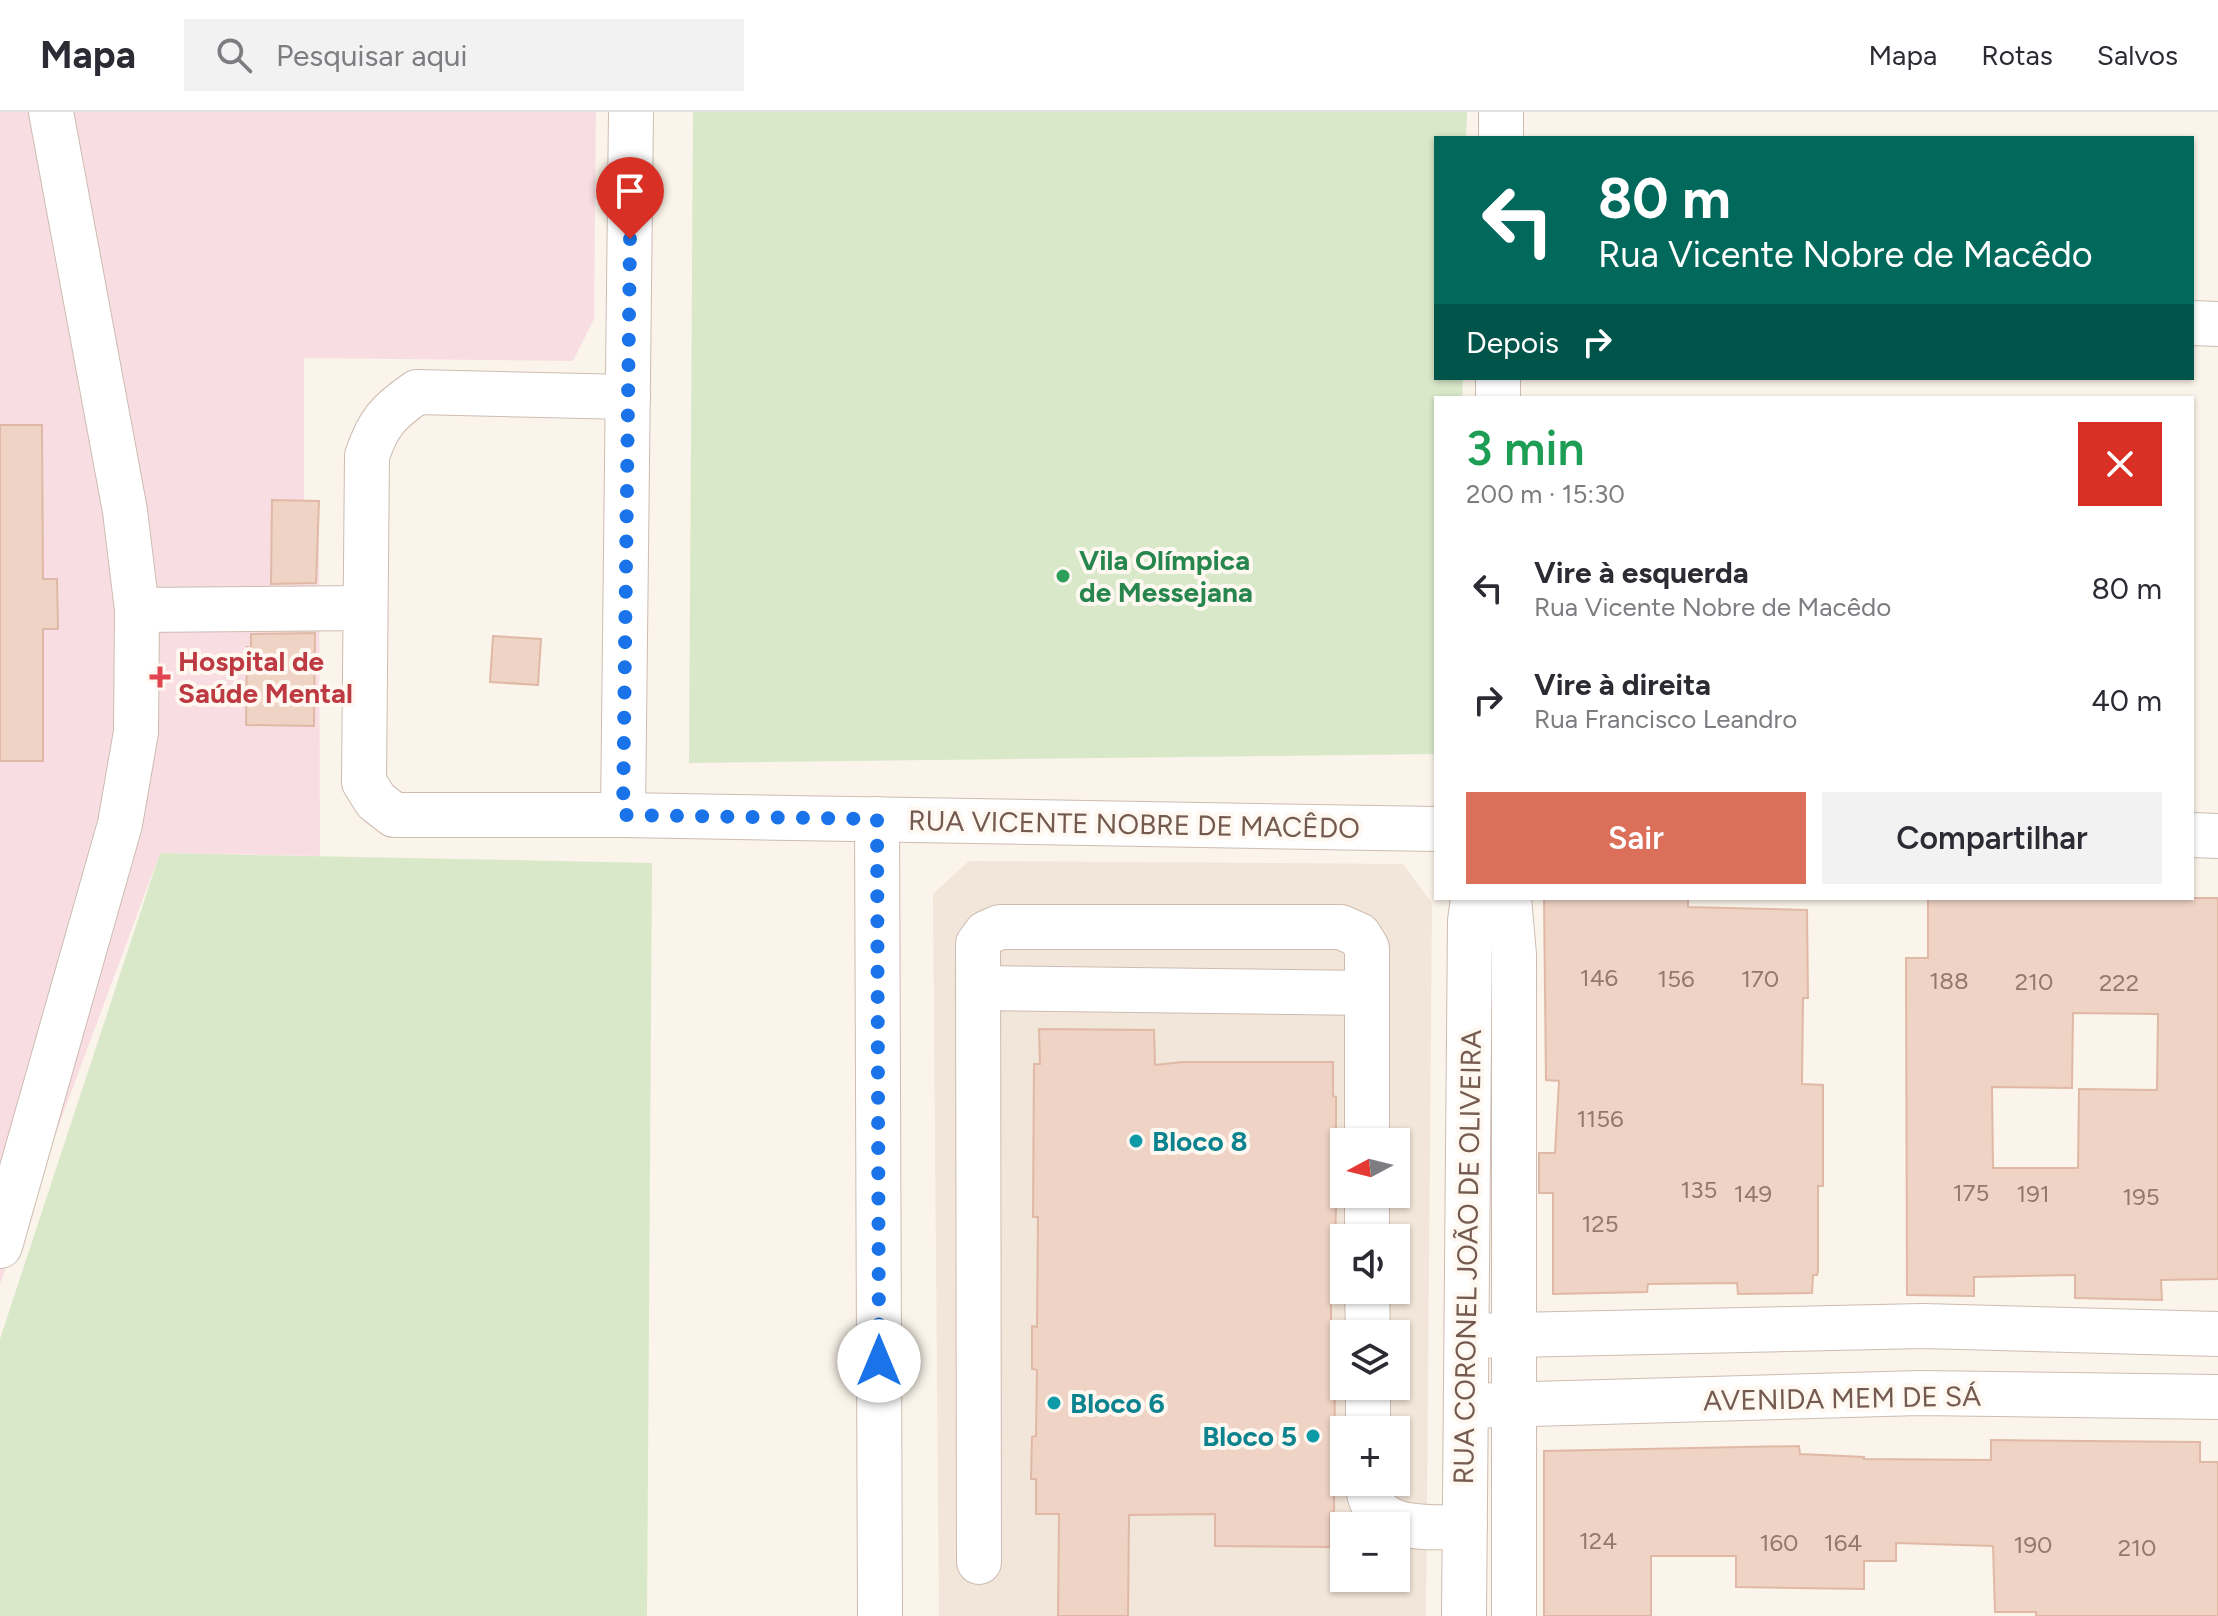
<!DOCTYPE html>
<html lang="pt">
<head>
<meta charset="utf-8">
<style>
  body { margin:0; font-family:Figtree,sans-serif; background:#f2f2f3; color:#2b2b33; height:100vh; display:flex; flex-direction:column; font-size:30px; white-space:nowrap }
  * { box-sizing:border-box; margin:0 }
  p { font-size:26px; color:#7c7c81 }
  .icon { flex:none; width:44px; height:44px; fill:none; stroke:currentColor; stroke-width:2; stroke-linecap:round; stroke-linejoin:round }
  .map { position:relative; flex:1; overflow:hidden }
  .panel { position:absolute; left:1434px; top:284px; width:760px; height:504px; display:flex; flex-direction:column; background:#fff; border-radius:0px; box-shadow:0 2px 6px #0004 }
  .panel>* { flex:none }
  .hud { position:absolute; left:1434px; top:24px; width:760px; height:244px; border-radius:0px; box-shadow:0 2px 6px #0004; background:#00695c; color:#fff; overflow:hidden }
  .needle { width:52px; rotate:263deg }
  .buttons { position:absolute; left:1330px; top:1016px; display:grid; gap:16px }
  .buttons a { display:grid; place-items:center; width:80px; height:80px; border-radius:0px; background:#fff; box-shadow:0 2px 6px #0004; font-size:40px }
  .pin { position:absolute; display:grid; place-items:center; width:68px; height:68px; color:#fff; margin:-82px -34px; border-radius:50% 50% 50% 0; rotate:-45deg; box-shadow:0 0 8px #0007 }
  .pin .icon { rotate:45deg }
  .me { position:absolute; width:88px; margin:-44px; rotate:0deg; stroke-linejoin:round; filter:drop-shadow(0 0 6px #0008) }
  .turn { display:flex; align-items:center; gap:28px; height:168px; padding:0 32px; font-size:36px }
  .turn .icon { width:104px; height:104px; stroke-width:2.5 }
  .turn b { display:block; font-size:56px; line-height:68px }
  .then { display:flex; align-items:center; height:76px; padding:0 32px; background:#0003; gap:16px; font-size:30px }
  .round { display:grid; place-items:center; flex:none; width:84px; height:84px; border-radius:0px; background:#f2f2f3 }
  .head { display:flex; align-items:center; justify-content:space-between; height:136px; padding:0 32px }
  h1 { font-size:48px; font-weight:600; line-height:60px; color:#1e9e55 }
  .button { display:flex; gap:16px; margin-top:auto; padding:16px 32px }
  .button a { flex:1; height:92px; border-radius:0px; background:#db6f59; color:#fff; font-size:32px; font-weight:600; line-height:92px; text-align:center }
  .button a+a { background:#f2f2f3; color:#2b2b33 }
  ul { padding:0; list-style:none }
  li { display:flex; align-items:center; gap:24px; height:112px; padding:0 32px }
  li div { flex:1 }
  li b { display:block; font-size:30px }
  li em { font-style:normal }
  header { display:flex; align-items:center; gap:48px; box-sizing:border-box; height:112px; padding:0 40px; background:#fff; border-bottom:2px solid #e1e1e2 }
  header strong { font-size:38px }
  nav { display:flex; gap:44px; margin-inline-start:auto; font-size:28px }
  .search { width:560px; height:72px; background:#f2f2f3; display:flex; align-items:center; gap:20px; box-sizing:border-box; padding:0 28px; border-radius:0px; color:#7c7c81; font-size:30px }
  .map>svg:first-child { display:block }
  .residential { fill:#f2e5d9; fill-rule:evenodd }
  .medical { fill:#f8dee3 }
  .green { fill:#d8e8c9 }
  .building { fill:#efd3c4; stroke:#e0b9a6; stroke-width:2; fill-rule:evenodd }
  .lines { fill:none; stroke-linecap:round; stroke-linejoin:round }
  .minor-casing { stroke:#cdbcb1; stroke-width:46 }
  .minor { stroke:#fff; stroke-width:44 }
  .route { stroke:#1a73e8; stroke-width:14; stroke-dasharray:0 25.2 }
  .leisure-dot { fill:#2e9e5b; stroke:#fef8f1; stroke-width:3 }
  .health-dot { fill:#e0444e; stroke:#fef8f1; stroke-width:3 }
  .culture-dot { fill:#0f9aa8; stroke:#fef8f1; stroke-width:3 }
  .labels { text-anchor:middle; stroke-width:8; stroke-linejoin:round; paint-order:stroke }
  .number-label { font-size:24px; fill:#94786c }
  .leisure-label { font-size:28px; font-weight:bold; fill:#27864d; stroke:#fef8f1; text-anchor:start }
  .health-label { font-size:28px; font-weight:bold; fill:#be3a42; stroke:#fef8f1; text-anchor:start }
  .street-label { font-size:28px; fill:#755a4f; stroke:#fef8f1 }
  .culture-label { font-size:28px; font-weight:bold; fill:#0d838f; stroke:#fef8f1; text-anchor:start }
</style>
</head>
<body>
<header>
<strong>Mapa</strong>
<div class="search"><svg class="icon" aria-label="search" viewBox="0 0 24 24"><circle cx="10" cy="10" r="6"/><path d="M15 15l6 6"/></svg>Pesquisar aqui</div>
<nav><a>Mapa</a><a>Rotas</a><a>Salvos</a></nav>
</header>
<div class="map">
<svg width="2218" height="1504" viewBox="0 0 2218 1504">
  <rect width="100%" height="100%" fill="#fbf4ea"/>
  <!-- residential -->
  <path class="residential" d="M969 749 1403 752 1432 791 1426 1504H939L933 782ZM1344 1030H1396V1082H1344ZM1344 1126H1396V1178H1344ZM1344 1222H1396V1274H1344ZM1344 1318H1396V1370H1344ZM1344 1414H1396V1466H1344Z"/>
  <!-- medical -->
  <path class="medical" d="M0 0H596L594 207 573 249 304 246V388H319L320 744 160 741 0 1172Z"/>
  <!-- green -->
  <g class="green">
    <path d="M693 0H1467L1466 26H1436V266H1463L1462 286H1436V642L689 651Z"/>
    <path d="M160 741 652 751 647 1504H0V1227Z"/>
  </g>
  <!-- building -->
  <g class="building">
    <path d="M0 313H42L43 467H57L58 517H43V649H0Z"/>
    <path d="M272 388 319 389 316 471 271 472Z"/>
    <path d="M315 521 314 614 246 613 247 535 251 536V522Z"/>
    <path d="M493 524 541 527 538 573 490 570Z"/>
    <path d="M1544 786H1688V795L1807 798 1808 886H1803L1802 972 1823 973V1074H1818V1159L1817 1163H1813L1812 1181 1738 1182 1737 1171 1648 1172 1647 1180 1553 1182V1081H1539V1041H1555L1559 969 1546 968Z"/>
    <path d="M1928 786H2218V1167L2161 1168 2162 1188 2075 1186V1163L1974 1165V1184L1907 1183 1906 846H1928ZM2073 901 2158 902 2157 978 2079 977 2078 1056H1993L1992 975 2072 976Z"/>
    <path d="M1039 917 1154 918 1155 953 1183 950H1333V984L1336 985V1027L1332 1028V1094H1336L1335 1137H1331V1247L1335 1248 1334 1400 1330 1401V1435L1215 1434V1402L1129 1403 1128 1504H1058L1059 1402H1036V1367H1031L1032 1325 1036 1324 1037 1258 1032 1257V1214L1037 1215 1038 1105H1033L1034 952H1040Z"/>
    <path d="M1991 1328 2200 1330V1350H2218V1504H2036V1500H1995L1993 1434 1896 1431V1449H1864V1477L1736 1475V1444H1651V1504H1544V1339L1799 1334 1800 1342 1864 1345V1347L1991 1348Z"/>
  </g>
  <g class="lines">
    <defs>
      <g id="minor">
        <path d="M1501 26V0"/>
        <path d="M2192 211 2218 212"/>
        <path d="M628 285 417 280C388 300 378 311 367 344L364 670 376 689 394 703H623L1436 717"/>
        <path d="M1498 286V266"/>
        <path d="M137 498 365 496"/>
        <path d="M623 703 631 0"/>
        <path d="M877 707 880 1504"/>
        <path d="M2192 723 2218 724"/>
        <path d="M1509 786 1514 843V1504"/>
        <path d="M979 876 1367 881"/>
        <path d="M1367 1082V1126"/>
        <path d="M0 1134 120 712 136 620 137 498 125 399 51 0"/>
        <path d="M1367 1178 1368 1222"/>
        <path d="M1467 1224 1923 1214 2218 1222"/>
        <path d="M1368 1274V1318"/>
        <path d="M1466 1294 1920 1281 2218 1285"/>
        <path d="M1368 1370C1368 1422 1428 1415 1465 1415"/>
        <path d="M979 1450 978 832 986 821 1000 815H1341L1359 823 1367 836V1030"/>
        <path d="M1464 1504 1470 809 1473 786"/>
      </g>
    </defs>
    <!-- minor casing -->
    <use href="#minor" class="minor-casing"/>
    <!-- minor -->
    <use href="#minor" class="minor"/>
  </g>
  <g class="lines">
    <!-- route -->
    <path class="route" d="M630 127 623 703 877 707 879 1249"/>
  </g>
  <!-- markers -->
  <circle class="leisure-dot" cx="1063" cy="464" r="8"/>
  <path class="health-dot" d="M156 553h8v8h8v8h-8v8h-8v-8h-8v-8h8z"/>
  <g class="culture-dot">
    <circle cx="1136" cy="1029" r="8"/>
    <circle cx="1054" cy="1291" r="8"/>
    <circle cx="1313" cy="1324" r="8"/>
  </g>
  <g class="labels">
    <!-- number labels -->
    <g class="number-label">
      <text x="1599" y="874">146</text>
      <text x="1676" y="875">156</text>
      <text x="1760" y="875">170</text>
      <text x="1949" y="877">188</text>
      <text x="2034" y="878">210</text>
      <text x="2119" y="879">222</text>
      <text x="1600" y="1015">1156</text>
      <text x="1699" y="1086">135</text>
      <text x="1971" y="1089">175</text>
      <text x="1753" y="1090">149</text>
      <text x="2033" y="1090">191</text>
      <text x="2141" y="1093">195</text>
      <text x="1600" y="1120">125</text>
      <text x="1598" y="1437">124</text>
      <text x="1779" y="1439">160</text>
      <text x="1843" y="1439">164</text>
      <text x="2033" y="1441">190</text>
      <text x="2137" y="1444">210</text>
    </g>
    <!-- leisure labels -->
    <g class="leisure-label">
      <text x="1079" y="458">Vila Olímpica<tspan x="1079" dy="32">de Messejana</tspan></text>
    </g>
    <!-- health labels -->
    <g class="health-label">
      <text x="178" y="559">Hospital de<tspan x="178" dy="32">Saúde Mental</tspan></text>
    </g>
    <!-- street labels -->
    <g class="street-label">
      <text transform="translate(1134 712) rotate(1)" y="10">RUA VICENTE NOBRE DE MACÊDO</text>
      <text transform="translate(1467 1145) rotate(-89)" y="10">RUA CORONEL JOÃO DE OLIVEIRA</text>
      <text transform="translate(1842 1286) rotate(-1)" y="10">AVENIDA MEM DE SÁ</text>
    </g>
    <!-- culture labels -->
    <g class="culture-label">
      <text x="1152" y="1039">Bloco 8</text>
      <text x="1070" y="1301">Bloco 6</text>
      <text x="1297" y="1334" text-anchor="end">Bloco 5</text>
    </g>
  </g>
</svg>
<div class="buttons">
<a><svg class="needle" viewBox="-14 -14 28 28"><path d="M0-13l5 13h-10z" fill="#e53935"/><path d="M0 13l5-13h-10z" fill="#7c7c81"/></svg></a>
<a><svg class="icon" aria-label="sound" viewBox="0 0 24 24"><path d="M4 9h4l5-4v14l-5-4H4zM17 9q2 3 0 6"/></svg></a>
<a><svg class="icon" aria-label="layers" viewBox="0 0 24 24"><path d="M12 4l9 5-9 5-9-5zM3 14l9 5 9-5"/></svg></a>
<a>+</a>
<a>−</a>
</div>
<div class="pin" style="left:630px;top:127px;background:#d93025"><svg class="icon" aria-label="arrive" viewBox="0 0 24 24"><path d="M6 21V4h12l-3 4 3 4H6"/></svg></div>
<svg class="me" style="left:879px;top:1249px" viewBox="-20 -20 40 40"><circle r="19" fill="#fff"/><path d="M0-13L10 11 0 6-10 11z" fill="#1a73e8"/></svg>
<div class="hud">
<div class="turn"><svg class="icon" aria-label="left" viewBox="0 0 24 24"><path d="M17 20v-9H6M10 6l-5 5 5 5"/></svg><div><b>80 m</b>Rua Vicente Nobre de Macêdo</div></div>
<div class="then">Depois<svg class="icon" aria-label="right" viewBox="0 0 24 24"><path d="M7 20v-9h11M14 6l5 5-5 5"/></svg></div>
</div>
<section class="panel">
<div class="head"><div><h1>3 min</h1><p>200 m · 15:30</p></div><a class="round" style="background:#d93025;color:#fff"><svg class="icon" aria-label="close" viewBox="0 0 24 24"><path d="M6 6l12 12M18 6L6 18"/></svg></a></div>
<ul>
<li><svg class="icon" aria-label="left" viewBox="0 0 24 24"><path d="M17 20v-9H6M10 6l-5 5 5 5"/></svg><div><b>Vire à esquerda</b><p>Rua Vicente Nobre de Macêdo</p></div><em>80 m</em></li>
<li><svg class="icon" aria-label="right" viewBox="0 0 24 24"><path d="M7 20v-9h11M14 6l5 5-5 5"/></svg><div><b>Vire à direita</b><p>Rua Francisco Leandro</p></div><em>40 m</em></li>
</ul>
<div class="button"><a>Sair</a><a>Compartilhar</a></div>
</section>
</div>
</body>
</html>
